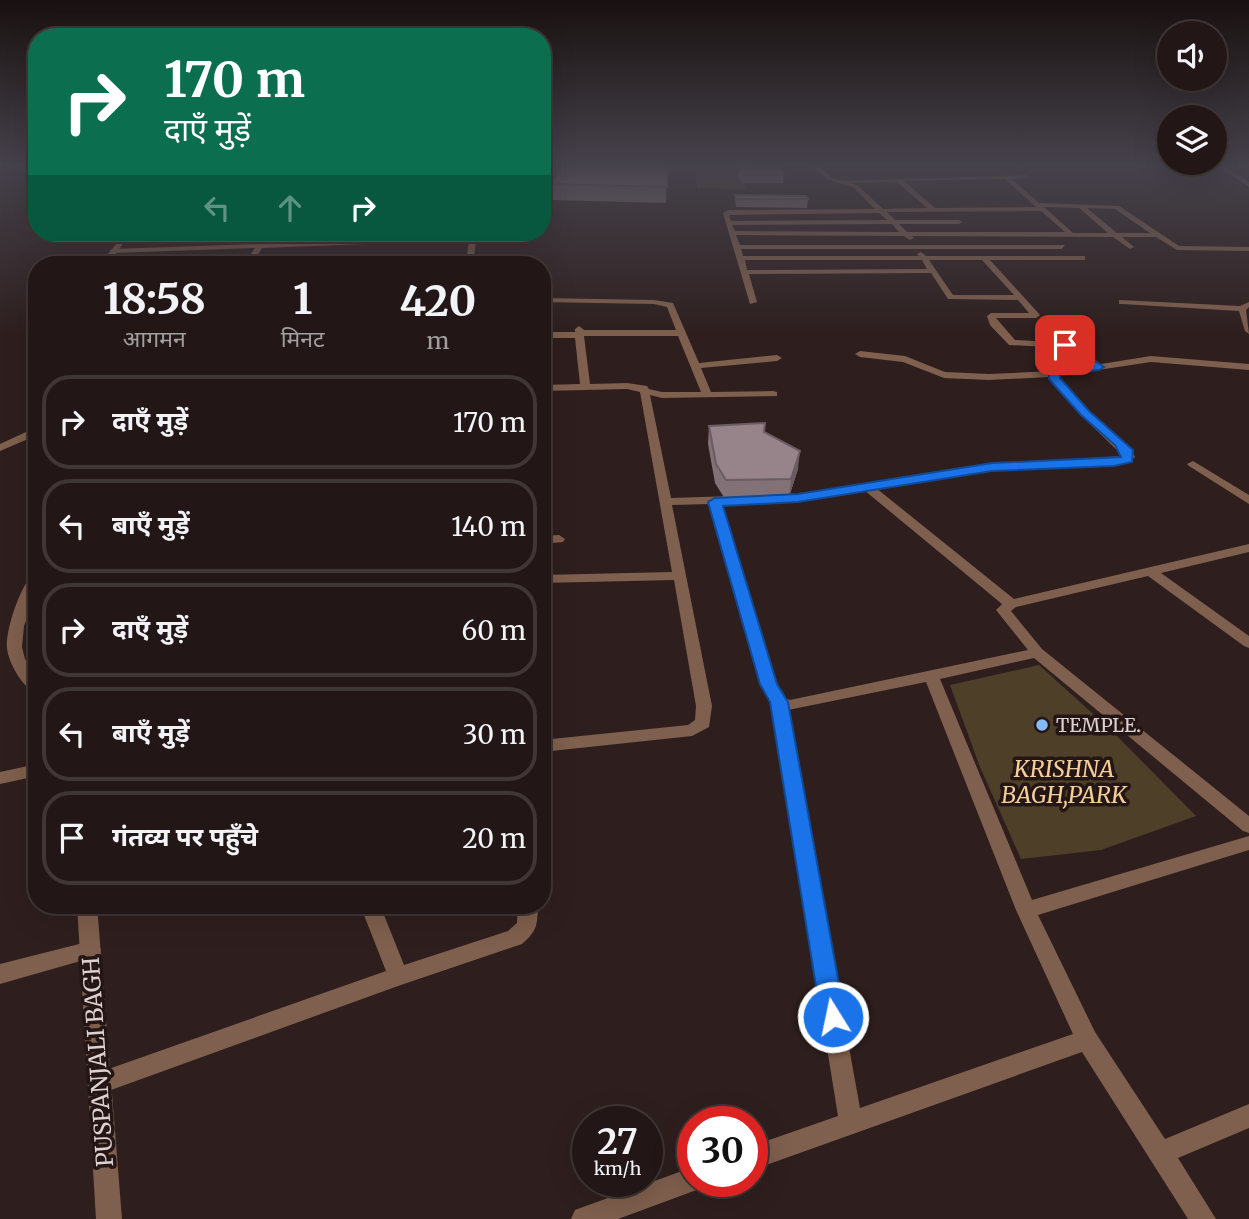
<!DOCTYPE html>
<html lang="hi">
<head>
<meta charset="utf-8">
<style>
  body { margin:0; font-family:Merriweather,"Noto Sans Devanagari",serif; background:#2a201f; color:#f1f3f6; height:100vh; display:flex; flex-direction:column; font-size:26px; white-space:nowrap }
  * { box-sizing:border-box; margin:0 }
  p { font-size:23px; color:#a29fa1 }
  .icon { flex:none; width:38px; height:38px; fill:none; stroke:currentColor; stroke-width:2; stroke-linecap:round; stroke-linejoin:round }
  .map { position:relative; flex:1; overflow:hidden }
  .drawer { position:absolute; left:28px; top:256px; width:523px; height:658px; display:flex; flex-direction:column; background:#221716; border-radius:28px; box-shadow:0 7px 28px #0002,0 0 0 2px #3f3635 }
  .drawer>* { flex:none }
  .top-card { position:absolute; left:28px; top:28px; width:523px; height:214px; border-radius:28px; box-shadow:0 7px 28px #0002,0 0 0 2px #3f3635; background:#0b6e4f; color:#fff; overflow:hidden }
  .tools { position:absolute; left:1157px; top:21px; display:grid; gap:14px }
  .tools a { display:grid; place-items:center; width:70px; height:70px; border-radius:50%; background:#221716; box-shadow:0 7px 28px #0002,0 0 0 2px #3f3635; font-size:35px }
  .speed { position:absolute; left:572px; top:1106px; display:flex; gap:14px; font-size:35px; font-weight:700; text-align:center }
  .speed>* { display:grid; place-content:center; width:91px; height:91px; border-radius:50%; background:#221716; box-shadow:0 7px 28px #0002,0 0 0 2px #3f3635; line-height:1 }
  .speed small { font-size:18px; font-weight:400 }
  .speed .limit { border:10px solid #d22; background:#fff; color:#111 }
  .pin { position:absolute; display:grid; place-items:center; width:60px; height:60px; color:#fff; margin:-30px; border-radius:14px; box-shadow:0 4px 10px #0006 }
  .me { position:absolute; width:77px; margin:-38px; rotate:350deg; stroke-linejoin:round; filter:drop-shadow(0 0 5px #0008) }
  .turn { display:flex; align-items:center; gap:24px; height:147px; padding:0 21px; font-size:32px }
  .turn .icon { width:91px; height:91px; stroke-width:2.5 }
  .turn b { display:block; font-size:49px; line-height:60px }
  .lanes { display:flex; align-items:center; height:66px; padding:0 21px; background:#0003; justify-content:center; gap:35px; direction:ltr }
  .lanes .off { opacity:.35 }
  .eta { display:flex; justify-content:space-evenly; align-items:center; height:119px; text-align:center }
  .eta b { font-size:42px; font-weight:700; line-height:49px }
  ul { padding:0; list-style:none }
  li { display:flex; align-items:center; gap:21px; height:94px; margin:0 14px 10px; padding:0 7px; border:4px solid #3f3635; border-radius:28px }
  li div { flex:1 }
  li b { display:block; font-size:26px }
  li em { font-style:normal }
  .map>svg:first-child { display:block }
  .green { fill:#4e3f29 }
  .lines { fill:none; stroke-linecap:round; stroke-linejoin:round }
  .minor { fill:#7f5f4d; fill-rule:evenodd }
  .tertiary { fill:#7f5f4d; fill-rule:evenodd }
  .wall { fill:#827277 }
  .shaded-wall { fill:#6a5c61 }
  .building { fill:#97848a; stroke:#6a5c61; stroke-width:2 }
  .route { fill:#1a73e8; stroke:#114b97; stroke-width:2 }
  .poi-dot { fill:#86bbfb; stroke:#241615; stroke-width:2.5 }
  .labels { text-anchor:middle; stroke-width:7; stroke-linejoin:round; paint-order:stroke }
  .poi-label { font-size:19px; fill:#ddd2d1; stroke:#241615; text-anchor:start }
  .near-park-label { font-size:23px; font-style:italic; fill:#f4cf98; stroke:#241615 }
  .near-street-label { font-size:23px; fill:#ddd2d1; stroke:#241615 }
</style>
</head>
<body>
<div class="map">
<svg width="1249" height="1219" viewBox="0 0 1249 1219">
  <rect width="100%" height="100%" fill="#2e1f1e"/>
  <!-- green -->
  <g class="green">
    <path d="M677 166H750L752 172H742L746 189 697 188 695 173 698 171 677 169Z"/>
    <path d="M1039 665 1112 731 1196 816 1101 850 1021 859 980 767 950 685Z"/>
  </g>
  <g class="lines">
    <!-- minor -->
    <g class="minor">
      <path d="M813 166H819L832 178 843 181 1026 175 1028 178 1012 179 1039 203 1119 206 1179 246 1249 247V251L1177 250 1156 237H1122L1134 247 1130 249 1113 237 912 236 914 238 910 240 904 236 736 235 740 245H1065L1062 249H741L743 256H919L917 254 921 252 926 256H1085V260H990L1040 315 1036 318H996L1015 340 1071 343 1101 364 1151 356 1249 364V370L1151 362 1058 376 1089 411 1132 451 1135 457 1128 463 977 471 876 488 1014 599 1249 544V552L1161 573 1249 636V648L1244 646 1148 576 1016 607 1011 611 1042 649 1249 816V833L1243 831 1034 658 940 679 1032 900 1249 836V850L1038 915 1095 1032 1165 1139 1249 1104V1128L1178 1158 1216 1219H1188L1082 1052 752 1170V1146L838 1116 771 702 760 684 710 504 672 505 712 706 709 727 692 736 542 752V740L688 725 695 720 696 706 674 580 542 583V575L672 572 640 392 627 389 542 391V385L580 384 575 338H542V332H575V329L579 326 584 330H676L667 307 654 304 542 302V298L654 300 673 303 699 363 777 355 782 358 777 361 701 368 711 392 773 391 777 392V396L662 398 650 395 671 498 798 494 977 465 1123 456 1081 415 1049 377 989 380 944 378 903 362 860 357 855 354 860 351 905 356 945 372 989 374 1053 371 1091 365 1066 348 1009 345 990 325 987 316 991 313H1029L1018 300 948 299 931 273 749 274 757 302 750 304 723 213 728 210 875 209 853 187 828 180ZM1005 179 1036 207 935 208 904 181ZM897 182 927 208 883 209 857 185 850 183ZM1044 207 1079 208 1108 233H1073ZM1087 208 1115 209 1150 233H1117ZM1041 211 1065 232H907L899 224H959L962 222 959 220H895L887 212ZM879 213 887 220 731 221 729 215ZM892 224 899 232 735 231 732 225ZM745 260H922L927 269 747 270ZM929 260H982L1014 295H953ZM584 336H678L701 392H662L649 389 647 386 627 383 590 384ZM864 490 1002 604 996 610 1028 650 790 700 784 698 776 684 722 504 798 502ZM926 682 1016 910 1073 1034 860 1108 788 710Z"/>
      <path d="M1218 166H1224L1249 182V187Z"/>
      <path d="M265 233H271L265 243 470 236 471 233H477L474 257 470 259 293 264 297 262 467 255 469 240 262 248 252 264H244L255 248 113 253 109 251 113 249 258 244Z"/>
      <path d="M1119 300 1240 306 1249 302V307L1246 310 1249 334 1245 331 1239 311 1122 304H1119Z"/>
      <path d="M1193 461 1249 495V504L1189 466 1187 464Z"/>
      <path d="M559 535 565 539 563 542 542 544V536Z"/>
      <path d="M37 764V776L0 784V772Z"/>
      <path d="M360 905H380L404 965 508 931 517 923 518 905H538C537 925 538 930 522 944L398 986 100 1094 92 1091 89 1083 92 1075 100 1072 386 971Z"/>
      <path d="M91 941 98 944 101 950 98 956 0 984V964Z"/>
      <path d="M693 1167V1181H704L702 1188 618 1219H571L575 1210Z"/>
    </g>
    <!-- tertiary -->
    <g class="tertiary">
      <path d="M125 233H131L108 264H100Z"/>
      <path d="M37 416 35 436 0 451V444L26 432 32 419Z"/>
      <path d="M37 572V590L24 626 22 647 25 659 37 677V693C23 689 8 662 7 648 5 631 22 578 37 572Z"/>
      <path d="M77 905H97L122 1219H96Z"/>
    </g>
  </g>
  <!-- wall -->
  <g class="wall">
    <path d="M667 166 666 203 552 200V184Z"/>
    <path d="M739 168 784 175 783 183H742L738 176Z"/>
    <path d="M735 195 808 199 807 208 736 207Z"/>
    <path d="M765 423 764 432 798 469 789 497 725 499 715 483 708 444 709 426Z"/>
  </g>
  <!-- shaded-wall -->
  <path class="shaded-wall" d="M800 451 798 469 789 497 791 479Z"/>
  <!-- building -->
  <g class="building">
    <path d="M561 166H667V187L552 184Z"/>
    <path d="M739 168H780L784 175H742Z"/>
    <path d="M735 195 806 196 808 199H736Z"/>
    <path d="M765 423 764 432 800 451 791 479 726 480 716 464 709 426Z"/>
  </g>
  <!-- sky -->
  <linearGradient id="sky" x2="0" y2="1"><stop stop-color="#191110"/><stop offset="0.49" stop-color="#46424c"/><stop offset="1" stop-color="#46424c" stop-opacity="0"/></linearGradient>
  <rect width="1249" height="336" fill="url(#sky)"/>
  <!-- route -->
  <path class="route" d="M1065 342 1104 367 1099 370 1060 375V378L1089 411 1133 450 1132 462 1114 466 992 471 798 502 723 506 777 684 788 702 845 1017 842 1025 833 1029 824 1025 821 1017 770 702 760 684 708 502 715 498 798 494 992 463 1121 457 1115 445 1081 415 1049 379V371L1088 365 1061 347 1060 345Z"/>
  <!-- markers -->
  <circle class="poi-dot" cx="1042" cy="725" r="7"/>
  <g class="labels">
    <!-- poi labels -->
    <g class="poi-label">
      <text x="1056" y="732">TEMPLE.</text>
    </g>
    <!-- near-park labels -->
    <g class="near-park-label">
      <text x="1064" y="777">KRISHNA<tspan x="1064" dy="26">BAGH,PARK</tspan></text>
    </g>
    <!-- near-street labels -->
    <g class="near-street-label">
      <text transform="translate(98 1062) rotate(-94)" y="8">PUSPANJALI BAGH</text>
    </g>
  </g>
</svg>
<div class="tools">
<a><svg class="icon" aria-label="sound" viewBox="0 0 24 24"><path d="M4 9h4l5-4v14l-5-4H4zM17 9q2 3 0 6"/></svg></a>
<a><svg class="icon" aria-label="layers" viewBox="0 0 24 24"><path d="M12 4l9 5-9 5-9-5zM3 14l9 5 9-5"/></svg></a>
</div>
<div class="speed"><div>27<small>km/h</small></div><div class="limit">30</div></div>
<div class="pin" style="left:1065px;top:345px;background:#d93025"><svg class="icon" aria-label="arrive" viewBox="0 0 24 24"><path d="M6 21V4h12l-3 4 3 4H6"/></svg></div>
<svg class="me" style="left:833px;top:1017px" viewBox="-20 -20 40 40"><circle r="17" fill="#1a73e8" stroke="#fff" stroke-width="3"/><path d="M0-11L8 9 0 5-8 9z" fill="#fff"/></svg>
<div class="top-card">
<div class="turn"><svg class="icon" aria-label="right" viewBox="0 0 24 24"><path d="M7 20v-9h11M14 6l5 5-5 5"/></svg><div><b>170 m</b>दाएँ मुड़ें</div></div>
<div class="lanes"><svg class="icon off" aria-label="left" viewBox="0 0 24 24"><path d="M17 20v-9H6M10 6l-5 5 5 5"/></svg><svg class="icon off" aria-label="ahead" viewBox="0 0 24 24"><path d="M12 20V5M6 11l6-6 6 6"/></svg><svg class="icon" aria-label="right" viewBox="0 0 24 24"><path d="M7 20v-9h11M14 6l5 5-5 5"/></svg></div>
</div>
<section class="drawer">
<div class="eta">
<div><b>18:58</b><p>आगमन</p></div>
<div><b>1</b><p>मिनट</p></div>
<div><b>420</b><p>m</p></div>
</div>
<ul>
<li><svg class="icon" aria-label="right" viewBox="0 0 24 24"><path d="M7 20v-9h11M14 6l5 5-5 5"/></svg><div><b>दाएँ मुड़ें</b></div><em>170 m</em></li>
<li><svg class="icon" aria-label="left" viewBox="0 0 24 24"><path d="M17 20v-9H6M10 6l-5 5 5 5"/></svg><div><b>बाएँ मुड़ें</b></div><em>140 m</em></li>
<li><svg class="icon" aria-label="right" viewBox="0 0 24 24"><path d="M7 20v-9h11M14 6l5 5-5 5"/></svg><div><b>दाएँ मुड़ें</b></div><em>60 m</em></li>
<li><svg class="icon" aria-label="left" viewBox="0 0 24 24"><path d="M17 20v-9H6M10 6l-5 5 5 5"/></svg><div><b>बाएँ मुड़ें</b></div><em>30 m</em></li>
<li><svg class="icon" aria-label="arrive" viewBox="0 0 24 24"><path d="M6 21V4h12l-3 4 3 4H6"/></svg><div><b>गंतव्य पर पहुँचे</b></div><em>20 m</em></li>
</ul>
</section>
</div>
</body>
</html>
